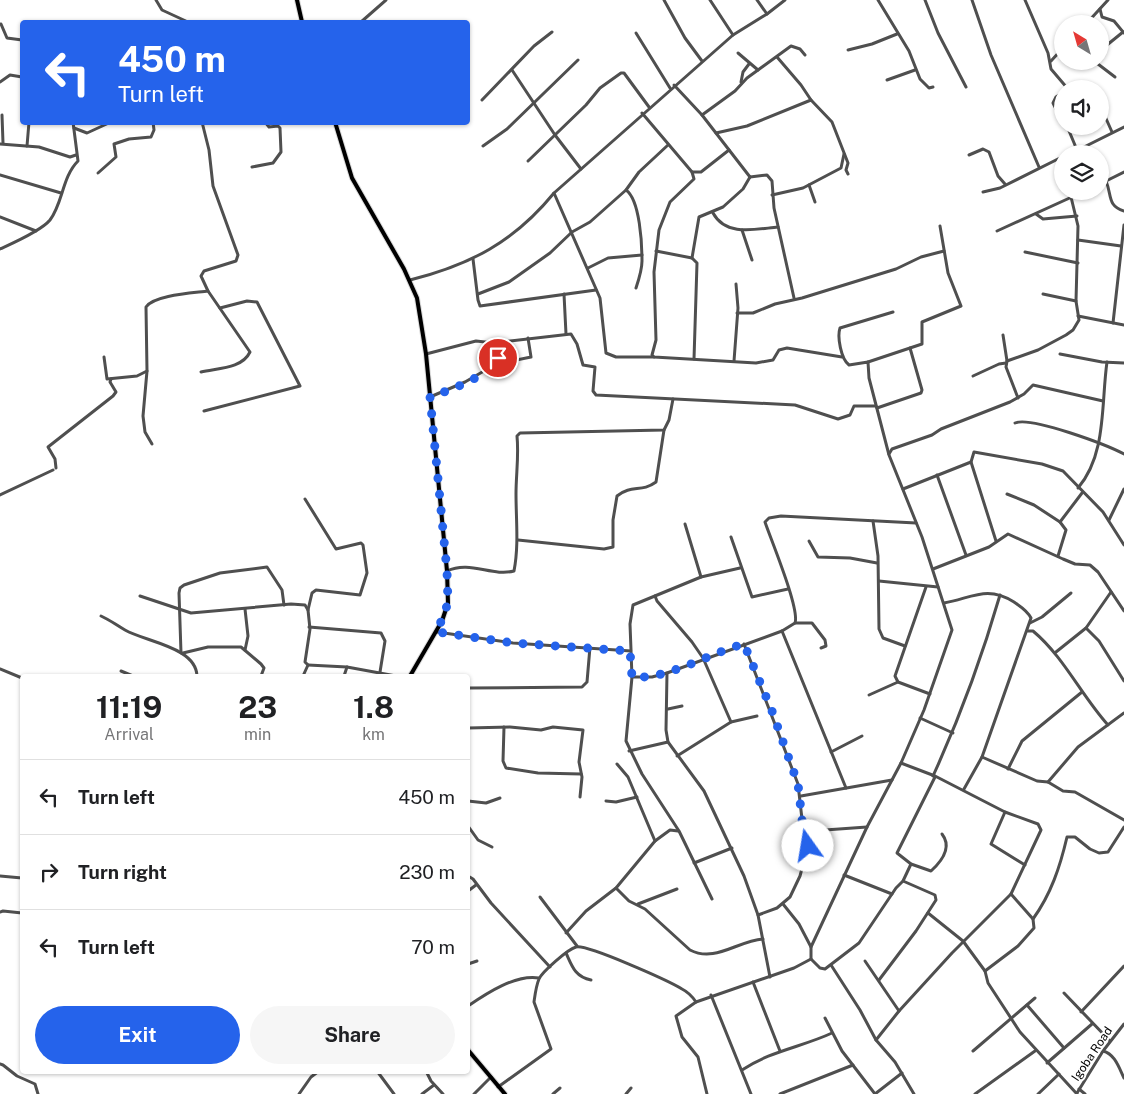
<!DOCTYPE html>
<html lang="en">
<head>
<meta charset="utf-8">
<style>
  body { margin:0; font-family:"Public Sans",sans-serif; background:#f6f6f6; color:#202124; height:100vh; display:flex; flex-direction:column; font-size:19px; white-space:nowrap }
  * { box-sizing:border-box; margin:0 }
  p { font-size:16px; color:#757577 }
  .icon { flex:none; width:28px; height:28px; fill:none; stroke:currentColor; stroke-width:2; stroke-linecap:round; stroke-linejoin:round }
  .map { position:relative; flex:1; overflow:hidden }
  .side { position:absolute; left:20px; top:674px; width:450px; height:400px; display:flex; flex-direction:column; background:#fff; border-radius:5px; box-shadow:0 1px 4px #0004 }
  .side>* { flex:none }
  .hud { position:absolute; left:20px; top:20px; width:450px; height:105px; border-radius:5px; box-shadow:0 1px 4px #0004; background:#2563eb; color:#fff; overflow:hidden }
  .needle { width:32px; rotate:323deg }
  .fabs { position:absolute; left:1054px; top:15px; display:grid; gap:10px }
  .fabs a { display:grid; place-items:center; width:55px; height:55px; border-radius:50%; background:#fff; box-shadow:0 1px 4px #0004; font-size:25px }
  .pin { position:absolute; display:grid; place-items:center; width:42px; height:42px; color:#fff; margin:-21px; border:2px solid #fff; border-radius:50%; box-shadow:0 1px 5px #0007 }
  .me { position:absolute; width:55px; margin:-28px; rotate:347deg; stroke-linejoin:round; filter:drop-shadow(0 0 4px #0008) }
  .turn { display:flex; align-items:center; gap:18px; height:105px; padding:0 15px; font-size:22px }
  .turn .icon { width:65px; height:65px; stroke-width:2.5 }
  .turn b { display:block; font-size:35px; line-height:42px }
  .eta { display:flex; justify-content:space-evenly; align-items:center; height:85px; text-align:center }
  .eta b { font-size:30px; font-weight:700; line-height:35px }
  .button { display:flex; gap:10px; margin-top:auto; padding:10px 15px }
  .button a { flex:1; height:58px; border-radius:30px; background:#2563eb; color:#fff; font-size:20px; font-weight:700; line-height:58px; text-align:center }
  .button a+a { background:#f6f6f6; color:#202124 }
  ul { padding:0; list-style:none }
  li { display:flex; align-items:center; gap:15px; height:75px; padding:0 15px; border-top:1px solid #e0e0e0 }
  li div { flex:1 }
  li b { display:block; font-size:19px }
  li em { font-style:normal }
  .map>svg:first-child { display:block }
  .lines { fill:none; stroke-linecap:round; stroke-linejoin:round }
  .major-casing { stroke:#dbdbdb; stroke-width:6 }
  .minor { stroke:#4f4f4f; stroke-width:3 }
  .major { stroke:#000; stroke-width:4 }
  .route { stroke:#2563eb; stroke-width:9; stroke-dasharray:0 16.2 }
  .labels { text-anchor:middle; stroke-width:4; stroke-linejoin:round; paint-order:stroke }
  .street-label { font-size:12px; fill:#000; stroke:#fff }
</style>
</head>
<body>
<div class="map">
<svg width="1124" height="1094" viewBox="0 0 1124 1094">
  <rect width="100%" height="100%" fill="#fff"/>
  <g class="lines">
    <defs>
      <g id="major">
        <path d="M297 0 302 22"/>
        <path d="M335 122 352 178 404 269 417 298 426 354 447 571 448 603 442 621 410 676"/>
        <path d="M468 1050 505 1094"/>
      </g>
    </defs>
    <!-- major casing -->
    <use href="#major" class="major-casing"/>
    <!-- minor -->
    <g class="minor">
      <path d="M156 0 162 10 188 22"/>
      <path d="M664 0 685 38 702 61"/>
      <path d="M710 0 733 35"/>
      <path d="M757 0 767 14"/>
      <path d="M878 0 909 51 920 79 929 88 933 87"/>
      <path d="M925 0 938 33 966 87"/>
      <path d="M972 0 991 55 1039 167"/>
      <path d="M1025 0 1048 53 1051 69 1068 89"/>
      <path d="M1100 9 1102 17 1114 21 1124 33"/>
      <path d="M242 22H247"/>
      <path d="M361 22 386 0"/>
      <path d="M1 24 7 38 22 40"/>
      <path d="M1086 24 1108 0"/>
      <path d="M636 33 670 88"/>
      <path d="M1107 45 1123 32"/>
      <path d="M848 50 872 44 897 34"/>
      <path d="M738 53 758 70"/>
      <path d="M777 57 801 85 811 100"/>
      <path d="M1051 61 1062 49"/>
      <path d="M1094 61 1115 77"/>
      <path d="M512 70 555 135 581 169"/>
      <path d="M887 80 915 70"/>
      <path d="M0 82 10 75 22 77"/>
      <path d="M741 82 743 72 749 64"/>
      <path d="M674 85 702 115 750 177"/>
      <path d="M1062 93 1056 97 1053 103 1062 121"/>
      <path d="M482 100 534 46 552 32"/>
      <path d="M1100 105 1112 132"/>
      <path d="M642 113 692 172 694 179 670 202 659 230 654 272 656 340 652 355 654 357 756 363 773 360 779 350 787 348 842 357"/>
      <path d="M2 115 3 143"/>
      <path d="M702 115 735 91 747 78 791 46 800 49 805 55"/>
      <path d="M1067 126 1077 150"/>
      <path d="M74 128 87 133 111 122"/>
      <path d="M716 133 747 126 811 100 832 122 848 163 846 170 848 174"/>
      <path d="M0 144 39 147 70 157 76 155"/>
      <path d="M27 146 29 122"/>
      <path d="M483 146 507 129 578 60"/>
      <path d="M1070 154 1124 127"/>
      <path d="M969 155 983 149 989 152 998 176 1005 184"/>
      <path d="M528 161 586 105 600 88 621 73H624L649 107"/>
      <path d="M252 167 273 163 281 152 280 128 278 126 269 127 265 122"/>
      <path d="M692 172H701L729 150"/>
      <path d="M98 173 116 157 114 144 129 139 151 137 154 130 153 122"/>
      <path d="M0 175 61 193"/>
      <path d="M750 177 767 175 772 181 774 208 794 298"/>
      <path d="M1106 181C1112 195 1107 206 1124 211"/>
      <path d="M1100 184 1124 172"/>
      <path d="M809 185 815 202"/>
      <path d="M626 190C640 200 642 244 642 261 642 270 639 279 636 288"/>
      <path d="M983 192 1000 188 1062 157"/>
      <path d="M554 193 600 298 606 353 616 357H654"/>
      <path d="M772 195 803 188 841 168 844 154"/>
      <path d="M713 213C726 237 756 229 778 227"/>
      <path d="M1036 214 1043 219 1077 216"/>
      <path d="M0 217 36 231"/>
      <path d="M742 230 752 260"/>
      <path d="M997 231 1085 191"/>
      <path d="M1078 240 1121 246"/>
      <path d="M0 249C13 243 41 231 50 220 63 203 62 177 78 161L73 122"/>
      <path d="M656 251 692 258 697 263 694 359"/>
      <path d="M1025 252 1078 263"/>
      <path d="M692 258 699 217 723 207 743 189 750 177"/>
      <path d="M473 259 478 300 480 306 596 290"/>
      <path d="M588 268 608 258 642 255"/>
      <path d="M410 280C470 265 514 242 554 193L733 35 767 14 785 0"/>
      <path d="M478 294 509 282 550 253 572 232 590 222 626 190 639 172 668 145"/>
      <path d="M564 294 566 334"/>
      <path d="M1043 294 1076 301"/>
      <path d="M893 312 840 328C837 337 841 359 849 365L868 362 869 378 889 455 922 537 952 630 924 710 901 763 867 827 811 947V959L820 968 825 969 859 943 896 888 903 881 911 864"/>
      <path d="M737 313H753L775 304 802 298 896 269 921 257 944 251"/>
      <path d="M1078 316 1124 325"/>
      <path d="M1113 323 1124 225"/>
      <path d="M1003 335 1007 361 1006 367 1018 398"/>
      <path d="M426 354 476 341 494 343 571 334 577 344 583 365 595 367 593 391 596 395 795 405 838 419 850 415 854 406H876"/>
      <path d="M1060 354 1102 362 1124 363"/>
      <path d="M104 357 107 379 137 376 147 371"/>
      <path d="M734 361 738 308 736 284"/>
      <path d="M1007 361 1038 350 1066 335 1073 330 1079 320 1076 301 1078 226 1071 197"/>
      <path d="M868 362 922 344V322L961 306 948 273 940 226"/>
      <path d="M497 364 531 357 528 338"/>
      <path d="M201 372C217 368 242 369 250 352L208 291 201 276 204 271 236 261 238 255 213 186 209 150 202 122"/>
      <path d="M973 376 999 364 1006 363"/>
      <path d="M430 397 465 382 496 364 498 358 494 343"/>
      <path d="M877 408 921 393 922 390 910 348"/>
      <path d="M204 411 300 386 257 302 247 301 220 308"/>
      <path d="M1015 423C1031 416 1107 445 1124 454"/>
      <path d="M152 444 145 432 143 416 147 371 146 307C154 295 194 293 208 291"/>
      <path d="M889 454 892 449 932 435 941 429 1010 402 1024 394 1033 385 1103 401"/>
      <path d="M56 468 55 459 48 447 113 396 116 392 110 382 111 379"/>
      <path d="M937 475 966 555"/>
      <path d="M1078 488C1107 454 1101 403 1107 362"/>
      <path d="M903 489 971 462"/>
      <path d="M1007 494 1034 505 1060 522 1082 493"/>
      <path d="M0 495 53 470"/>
      <path d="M1109 520 1124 489"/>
      <path d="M873 521 878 556 879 629 883 638 905 646"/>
      <path d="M685 524 701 577"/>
      <path d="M731 537 752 597 788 589"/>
      <path d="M518 540 604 549 613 547V520L617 496C632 484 641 493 656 482L664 430"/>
      <path d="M809 541 818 557 850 558 877 563"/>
      <path d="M996 541 971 462 974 452 1042 464 1063 471 1103 512 1124 545"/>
      <path d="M1058 556 1066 530 1060 522"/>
      <path d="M933 569 989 547 1008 534 1063 559 1075 564 1090 565 1098 572 1124 611"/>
      <path d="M447 571C470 560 492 577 514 571 519 545 516 520 516 494 516 474 519 456 517 436L520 433 664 430 669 420 673 399"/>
      <path d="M879 581 938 587"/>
      <path d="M926 587 895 676 898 682 930 694"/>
      <path d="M140 596 191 613 291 604 305 605 308 610"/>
      <path d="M655 596 657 601 692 642 703 658 731 722 677 756"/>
      <path d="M944 603C972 598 987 585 1014 602 1021 607 1027 610 1031 618L982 757 964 789"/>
      <path d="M245 609 248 636 245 650"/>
      <path d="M101 616C110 620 116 625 125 630 146 642 196 647 197 676"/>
      <path d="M795 623H812L825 640 826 646 821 648"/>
      <path d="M1030 623 1042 617 1071 593"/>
      <path d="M309 627 381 633 385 641 380 672"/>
      <path d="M1086 628 1099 641 1124 681"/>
      <path d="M782 631 846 788"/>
      <path d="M1028 631H1033C1064 657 1081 695 1108 725"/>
      <path d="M437 632 513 643 631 651 632 677 626 741 642 774 679 831 712 899"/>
      <path d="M744 644 798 784 803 828 808 846 800 876 790 897 777 908 758 915"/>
      <path d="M631 650 630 624 633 605 701 577 740 568"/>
      <path d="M1056 652 1086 628 1111 592"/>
      <path d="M181 653 179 593 180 588 184 585 220 573 267 567 282 590 284 605"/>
      <path d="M183 653 208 647H241L261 664 264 668 261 676"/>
      <path d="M308 665 347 667 396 676"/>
      <path d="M0 669 22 678"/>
      <path d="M121 671 133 676"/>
      <path d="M667 673 666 730 668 742 704 791 744 876 758 915 770 977"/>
      <path d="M303 676 308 665 305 662 310 629 308 610 312 593 316 590 360 595 367 573 363 545 361 543 336 549 305 499"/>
      <path d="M344 676 347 667"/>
      <path d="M632 677H652L667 673 782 631 795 623C800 609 771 540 765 522L769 518 781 516 916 523"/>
      <path d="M468 688 582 687 587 682 590 647"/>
      <path d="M869 695 898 682"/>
      <path d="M668 709 682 706"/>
      <path d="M920 718 953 733"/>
      <path d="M731 722 757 716"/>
      <path d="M504 727 503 761 506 768 538 773 581 774"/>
      <path d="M468 728 510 727 541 730 553 727 583 730 579 762 582 777 580 797"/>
      <path d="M629 751 668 742"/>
      <path d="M831 752 862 736"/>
      <path d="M982 757 1037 781 1048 782 1078 747 1124 713"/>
      <path d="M617 764 628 777 655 841"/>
      <path d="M1008 769 1022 741 1082 692"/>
      <path d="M933 776C960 717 982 657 1000 595"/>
      <path d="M935 777 897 853 911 864 931 871C942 861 952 847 942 834"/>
      <path d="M1048 782 1063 791 1075 792 1124 820"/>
      <path d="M801 796 892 780"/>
      <path d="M468 801 486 803 500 798"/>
      <path d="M606 801 616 802 637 797"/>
      <path d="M1005 812 991 844 1025 865"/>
      <path d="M468 826 478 840 492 847"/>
      <path d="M806 836 825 830 867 827"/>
      <path d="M694 863 732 848"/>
      <path d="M844 875 892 894"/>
      <path d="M0 876 22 878"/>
      <path d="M468 876 473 879 491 903 550 967"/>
      <path d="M616 888 629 901 645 909 690 950C715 963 737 941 763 939"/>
      <path d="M468 891 476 885"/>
      <path d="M1011 894 1033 919"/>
      <path d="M540 897 577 946"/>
      <path d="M638 904 677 889"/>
      <path d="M783 904 799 924 811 947"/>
      <path d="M0 912 3 911 22 913"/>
      <path d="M928 913 963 941 985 971 988 983 1020 1032 1077 1094"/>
      <path d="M566 933 586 911 616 888 655 841 670 830 678 831"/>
      <path d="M566 953C572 966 575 977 591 980"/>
      <path d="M865 961 899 1011"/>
      <path d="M468 964 477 961"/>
      <path d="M831 965 860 1010 876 1040 895 1062 914 1094"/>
      <path d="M985 971 1018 946 1034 928 1033 919C1051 894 1060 867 1067 837H1075L1090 849 1099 853 1108 852 1124 827"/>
      <path d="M879 980 916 931 936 900 935 895 903 881"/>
      <path d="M753 982 780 1051"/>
      <path d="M1064 993 1110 1041"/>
      <path d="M711 995 751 1094"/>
      <path d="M696 1002 676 1016 682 1037 698 1057 707 1094"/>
      <path d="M1027 1005 1064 1048"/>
      <path d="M468 1006C487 993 516 974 539 978"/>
      <path d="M1081 1012 1124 966"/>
      <path d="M825 1018 842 1051 875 1094"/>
      <path d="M876 1040 899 1011 952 953 1011 894 1041 830 1038 824 1005 812 935 776 901 763"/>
      <path d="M973 1051 1035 998"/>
      <path d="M1103 1051C1115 1054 1119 1068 1124 1078"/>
      <path d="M1047 1063 1092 1024"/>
      <path d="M0 1064 3 1065 17 1076 35 1084 38 1094"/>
      <path d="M742 1070C770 1051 802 1047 832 1033"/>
      <path d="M377 1071 394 1094"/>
      <path d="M426 1071 431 1081 443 1094"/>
      <path d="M498 1087 551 1049 534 1002C535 995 536 986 539 979 542 972 568 949 576 947 587 944 669 981 682 989 688 992 692 996 696 1002L794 968 811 959"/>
      <path d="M1079 1089 1085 1094"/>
      <path d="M1077 1093 1103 1051 1124 1024"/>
      <path d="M299 1094 311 1077 319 1071"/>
      <path d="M422 1094 434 1085"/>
      <path d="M474 1094 491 1077"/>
      <path d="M553 1094 560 1088"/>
      <path d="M626 1094 631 1088"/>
      <path d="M780 1094 853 1065"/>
      <path d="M875 1094 902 1073"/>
      <path d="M975 1094 1035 1051"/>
      <path d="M1038 1094 1059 1074"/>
    </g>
    <!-- major -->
    <use href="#major" class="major"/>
  </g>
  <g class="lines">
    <!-- route -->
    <path class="route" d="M498 358 497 362C483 378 450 390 430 397L447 571 448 603 437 632 513 643 630 651 632 677C668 680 709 653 744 644L772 711 798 784 803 828 808 846"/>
  </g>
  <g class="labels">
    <!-- street labels -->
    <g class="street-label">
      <text transform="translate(1092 1054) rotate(-56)" y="4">Igoba Road</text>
    </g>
  </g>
</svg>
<div class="fabs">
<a><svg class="needle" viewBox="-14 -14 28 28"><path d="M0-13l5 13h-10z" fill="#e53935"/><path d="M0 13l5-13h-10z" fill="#757577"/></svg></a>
<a><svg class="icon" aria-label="sound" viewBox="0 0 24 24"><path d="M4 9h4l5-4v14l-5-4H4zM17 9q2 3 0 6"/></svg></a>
<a><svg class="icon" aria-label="layers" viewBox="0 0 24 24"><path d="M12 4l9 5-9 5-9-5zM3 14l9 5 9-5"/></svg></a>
</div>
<div class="pin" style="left:498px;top:358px;background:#d93025"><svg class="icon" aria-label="arrive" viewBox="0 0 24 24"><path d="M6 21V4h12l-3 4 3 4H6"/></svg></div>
<svg class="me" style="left:808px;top:846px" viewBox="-20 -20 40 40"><circle r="19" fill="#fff"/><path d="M0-13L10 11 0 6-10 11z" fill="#2563eb"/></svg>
<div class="hud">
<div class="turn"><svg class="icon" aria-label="left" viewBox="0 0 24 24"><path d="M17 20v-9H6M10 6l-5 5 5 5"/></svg><div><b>450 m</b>Turn left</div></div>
</div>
<section class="side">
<div class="eta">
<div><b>11:19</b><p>Arrival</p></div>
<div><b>23</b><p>min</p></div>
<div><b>1.8</b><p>km</p></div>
</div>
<ul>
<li><svg class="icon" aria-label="left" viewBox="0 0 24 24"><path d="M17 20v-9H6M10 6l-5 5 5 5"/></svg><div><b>Turn left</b></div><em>450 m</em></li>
<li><svg class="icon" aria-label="right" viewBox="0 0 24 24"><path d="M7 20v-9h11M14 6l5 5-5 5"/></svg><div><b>Turn right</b></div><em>230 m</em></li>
<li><svg class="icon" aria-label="left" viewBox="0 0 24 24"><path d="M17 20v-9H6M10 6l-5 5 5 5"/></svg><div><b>Turn left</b></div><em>70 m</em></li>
</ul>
<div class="button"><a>Exit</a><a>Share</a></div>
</section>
</div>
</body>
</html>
